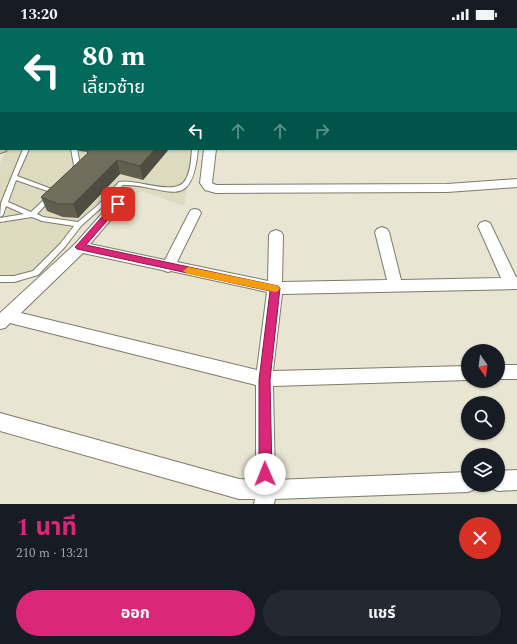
<!DOCTYPE html>
<html lang="th">
<head>
<meta charset="utf-8">
<style>
  body { margin:0; font-family:Spectral,"Noto Sans Thai",serif; background:#242831; color:#f1f3f6; height:100vh; display:flex; flex-direction:column; font-size:15px; white-space:nowrap }
  * { box-sizing:border-box; margin:0 }
  p { font-size:13px; color:#9ea1a6 }
  .icon { flex:none; width:22px; height:22px; fill:none; stroke:currentColor; stroke-width:2; stroke-linecap:round; stroke-linejoin:round }
  .map { position:relative; height:476px; overflow:hidden }
  .panel { display:flex; flex-direction:column; background:#171b24; flex:1 }
  .panel>* { flex:none }
  .top-card { position:absolute; left:0px; top:0px; width:517px; height:122px; box-shadow:0 1px 3px #0004; background:#00695c; color:#fff; overflow:hidden }
  .needle { width:26px; rotate:166deg }
  .fabs { position:absolute; left:461px; top:316px; display:grid; gap:8px }
  .fabs a { display:grid; place-items:center; width:44px; height:44px; border-radius:50%; background:#171b24; box-shadow:0 1px 3px #0004; font-size:20px }
  .pin { position:absolute; display:grid; place-items:center; width:34px; height:34px; color:#fff; margin:-17px; border-radius:8px; box-shadow:0 2px 6px #0006 }
  .me { position:absolute; width:44px; margin:-22px; rotate:359deg; stroke-linejoin:round; filter:drop-shadow(0 0 3px #0008) }
  .turn { display:flex; align-items:center; gap:14px; height:84px; padding:0 16px; font-size:18px }
  .turn .icon { width:52px; height:52px; stroke-width:2.5 }
  .turn b { display:block; font-size:28px; line-height:34px }
  .lanes { display:flex; align-items:center; height:38px; padding:0 16px; background:#0003; justify-content:center; gap:20px; direction:ltr }
  .lanes .off { opacity:.35 }
  .round { display:grid; place-items:center; flex:none; width:42px; height:42px; border-radius:21px; background:#242831 }
  .overview { display:flex; align-items:center; justify-content:space-between; height:68px; padding:0 16px }
  h1 { font-size:24px; font-weight:700; line-height:30px; color:#db2777 }
  .button { display:flex; gap:8px; margin-top:auto; padding:8px 16px }
  .button a { flex:1; height:46px; border-radius:24px; background:#db2777; color:#fff; font-size:16px; font-weight:700; line-height:46px; text-align:center }
  .button a+a { background:#242831; color:#f1f3f6 }
  .status { display:flex; justify-content:space-between; align-items:center; height:28px; padding:0 20px; background:#171b24; direction:ltr }
  .status svg { height:11px; fill:currentColor }
  .map>svg:first-child { display:block }
  .built { fill:#dedac0 }
  .lines { fill:none; stroke-linecap:round; stroke-linejoin:round }
  .service-casing { stroke:#7d7b6a; stroke-width:2 }
  .minor-casing { stroke:#7d7b6a; stroke-width:2 }
  .secondary-casing { stroke:#7d7b6a; stroke-width:2 }
  .primary-casing { stroke:#fff; stroke-width:2 }
  .service { fill:#fff; fill-rule:evenodd }
  .minor { fill:#fff; fill-rule:evenodd }
  .secondary { fill:#e2dec3; fill-rule:evenodd }
  .primary { fill:#c4bc86; fill-rule:evenodd }
  .wall { fill:#605f50 }
  .shaded-wall { fill:#4e4d41 }
  .building { fill:#706e5d; stroke:#4e4d41 }
  .route { fill:#db2777; stroke:#8e194d }
  .slow { fill:#f59e0b }
</style>
</head>
<body>
<div class="status"><b>13:20</b><svg viewBox="0 0 49 12"><path d="M0 12V9h3v3zM5 12V6h3v6zM10 12V3h3v9zM15 12V0h3v12zM26 1h20v11H26zM47 4h2v5h-2z"/></svg></div>
<div class="map">
<svg width="517" height="476" viewBox="0 0 517 476">
  <rect width="100%" height="100%" fill="#e8e5d2"/>
  <!-- built -->
  <path class="built" d="M7 121H194L184 178 142 163 135 166 111 159 66 212 19 255H0V135Z"/>
  <g class="lines">
    <defs>
      <g id="service">
        <path d="M23 121H29L17 148 57 163 58 164 57 165H53L16 152 8 174 31 184 48 168H52L53 169 52 170 37 186 43 189 78 194 97 178 119 154C136 150 177 170 186 151 191 142 191 131 192 121H198C192 188 166 156 123 157L101 180 81 198 64 220 38 247 14 254H0V248H14L33 243 60 216 74 198 42 193 32 189 0 194V190L24 186 6 178 3 187 0 189 1 175Z"/>
        <path d="M71 121H77L80 137 78 144 75 146 72 144 74 137Z"/>
      </g>
      <g id="minor">
        <path d="M486 0H494L495 1H487Z"/>
        <rect x="516" y="17" width="1" height="6"/>
        <path d="M516 31 517 32V38L516 37Z"/>
        <rect x="516" y="56" width="1" height="6"/>
        <rect x="516" y="100" width="1" height="6"/>
        <path d="M204 121H216L212 155 216 157 447 156 517 151V159L447 164 216 165 205 162 200 155Z"/>
        <path d="M127 161 131 162 133 165 131 168 90 216 165 232 189 185 191 182 195 181 199 182 201 185 177 234 268 253 269 207 271 204 276 202 281 204 283 207 282 254 387 252 375 204 377 201 382 199 387 201 389 204 401 252 501 250 478 198 480 195 485 193 490 195 516 249H517V261L282 266 273 343 468 338V352L273 358 275 452 468 444V457H476L475 461 468 464 275 471 274 476H254L255 471H239L0 403V385L239 451 256 452V357L10 295 5 300 0 301V285L75 216 123 162ZM83 225 162 242 168 244 171 243 267 264 257 342 21 285Z"/>
        <rect x="498" y="337" width="19" height="14"/>
        <path d="M517 442V462L498 463 491 460 490 457H498V443Z"/>
      </g>
      <g id="secondary">
        <path d="M0 0H6L7 1H1L0 6Z"/>
        <path d="M51 0H63L50 1Z"/>
        <path d="M1 113V121H7L6 123 0 125Z"/>
      </g>
      <path id="primary" d="M1 69V80L0 81V70Z"/>
    </defs>
    <!-- service casing -->
    <use href="#service" class="service-casing"/>
    <!-- minor casing -->
    <use href="#minor" class="minor-casing"/>
    <!-- secondary casing -->
    <use href="#secondary" class="secondary-casing"/>
    <!-- primary casing -->
    <use href="#primary" class="primary-casing"/>
    <!-- service -->
    <use href="#service" class="service"/>
    <!-- minor -->
    <use href="#minor" class="minor"/>
    <!-- secondary -->
    <use href="#secondary" class="secondary"/>
    <!-- primary -->
    <use href="#primary" class="primary"/>
  </g>
  <!-- wall -->
  <path class="wall" d="M78 121H169L143 152 120 146 78 190 63 189 47 183 41 169 87 126V124H88L79 123Z"/>
  <!-- shaded-wall -->
  <g class="shaded-wall">
    <path d="M155 121H169L143 152 140 138Z"/>
    <path d="M117 132 120 146 78 190 73 176Z"/>
  </g>
  <!-- building -->
  <path class="building" d="M90 121H155L140 138 117 132 73 176H58L41 169 88 125 87 124Z"/>
  <!-- route -->
  <path class="route" d="M118 173 120 174V178L86 217 278 258 280 260 270 352 272 446 270 451 265 453 261 451 259 446V352L270 263 77 221 75 219 77 217 115 174Z"/>
  <!-- slow -->
  <path class="slow" d="M188 239 275 257 278 258 280 260 278 263 275 264 188 246 183 243Z"/>
</svg>
<div class="fabs">
<a><svg class="needle" viewBox="-14 -14 28 28"><path d="M0-13l5 13h-10z" fill="#e53935"/><path d="M0 13l5-13h-10z" fill="#9ea1a6"/></svg></a>
<a><svg class="icon" aria-label="search" viewBox="0 0 24 24"><circle cx="10" cy="10" r="6"/><path d="M15 15l6 6"/></svg></a>
<a><svg class="icon" aria-label="layers" viewBox="0 0 24 24"><path d="M12 4l9 5-9 5-9-5zM3 14l9 5 9-5"/></svg></a>
</div>
<div class="pin" style="left:118px;top:176px;background:#d93025"><svg class="icon" aria-label="arrive" viewBox="0 0 24 24"><path d="M6 21V4h12l-3 4 3 4H6"/></svg></div>
<svg class="me" style="left:265px;top:446px" viewBox="-20 -20 40 40"><circle r="19" fill="#fff"/><path d="M0-13L10 11 0 6-10 11z" fill="#db2777"/></svg>
<div class="top-card">
<div class="turn"><svg class="icon" aria-label="left" viewBox="0 0 24 24"><path d="M17 20v-9H6M10 6l-5 5 5 5"/></svg><div><b>80 m</b>เลี้ยวซ้าย</div></div>
<div class="lanes"><svg class="icon" aria-label="left" viewBox="0 0 24 24"><path d="M17 20v-9H6M10 6l-5 5 5 5"/></svg><svg class="icon off" aria-label="ahead" viewBox="0 0 24 24"><path d="M12 20V5M6 11l6-6 6 6"/></svg><svg class="icon off" aria-label="ahead" viewBox="0 0 24 24"><path d="M12 20V5M6 11l6-6 6 6"/></svg><svg class="icon off" aria-label="right" viewBox="0 0 24 24"><path d="M7 20v-9h11M14 6l5 5-5 5"/></svg></div>
</div>
</div>
<section class="panel">
<div class="overview"><div><h1>1 นาที</h1><p>210 m · 13:21</p></div><a class="round" style="background:#d93025;color:#fff"><svg class="icon" aria-label="close" viewBox="0 0 24 24"><path d="M6 6l12 12M18 6L6 18"/></svg></a></div>
<div class="button"><a>ออก</a><a>แชร์</a></div>
</section>
</body>
</html>
